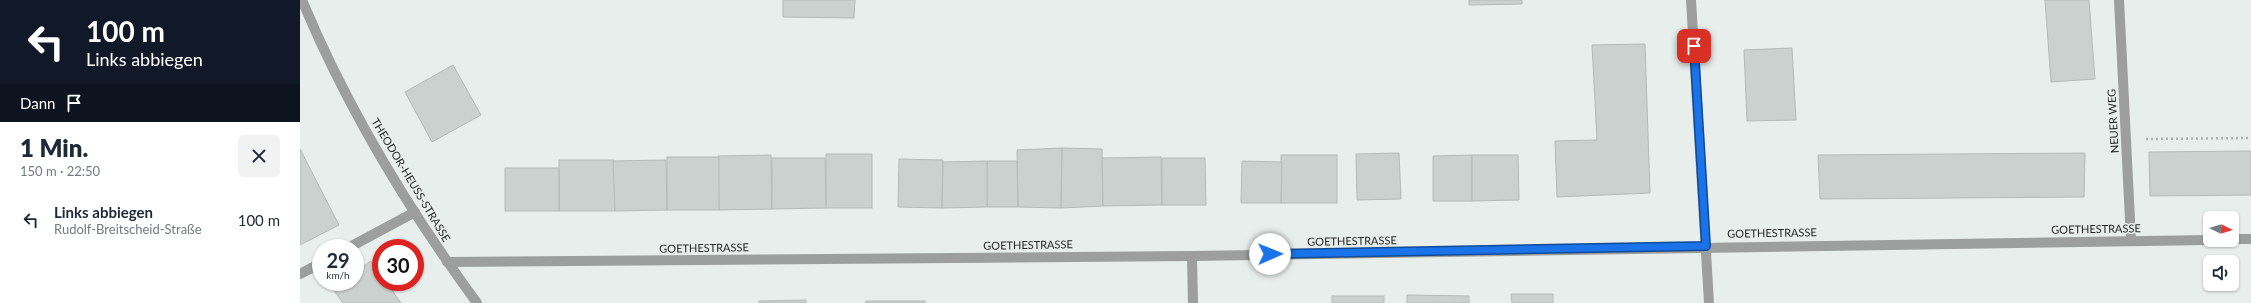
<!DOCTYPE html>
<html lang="de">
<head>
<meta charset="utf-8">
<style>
  body { margin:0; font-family:Lato,sans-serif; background:#f2f2f3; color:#1f2937; height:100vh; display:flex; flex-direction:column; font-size:15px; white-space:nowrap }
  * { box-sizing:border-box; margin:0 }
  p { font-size:13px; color:#747a83 }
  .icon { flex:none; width:22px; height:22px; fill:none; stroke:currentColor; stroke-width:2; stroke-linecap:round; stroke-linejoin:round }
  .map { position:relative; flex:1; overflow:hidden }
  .details { display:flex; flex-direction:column; background:#fff; width:300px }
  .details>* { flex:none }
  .hud { background:#111827; color:#fff; overflow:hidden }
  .needle { width:26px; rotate:95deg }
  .tools { position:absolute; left:1903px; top:211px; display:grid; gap:8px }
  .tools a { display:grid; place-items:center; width:36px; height:36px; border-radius:6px; background:#fff; box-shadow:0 1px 3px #0004; font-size:20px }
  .speed { position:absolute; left:12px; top:239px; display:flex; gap:8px; font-size:20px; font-weight:700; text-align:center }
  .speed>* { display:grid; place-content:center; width:52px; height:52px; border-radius:50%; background:#fff; box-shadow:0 1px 3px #0004; line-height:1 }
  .speed small { font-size:10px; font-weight:400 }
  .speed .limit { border:6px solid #d22; background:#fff; color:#111 }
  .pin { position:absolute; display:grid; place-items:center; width:34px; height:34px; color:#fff; margin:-17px; border-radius:8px; box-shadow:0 2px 6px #0006 }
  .me { position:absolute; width:44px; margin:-22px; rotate:89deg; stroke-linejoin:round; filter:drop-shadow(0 0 3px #0008) }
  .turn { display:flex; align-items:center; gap:14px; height:84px; padding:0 20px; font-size:18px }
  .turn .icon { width:52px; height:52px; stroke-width:2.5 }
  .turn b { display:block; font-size:28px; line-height:34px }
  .then { display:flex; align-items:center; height:38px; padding:0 20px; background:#0003; gap:8px; font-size:15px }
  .round { display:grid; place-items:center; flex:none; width:42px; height:42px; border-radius:6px; background:#f2f2f3 }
  .summary { display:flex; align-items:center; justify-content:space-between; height:68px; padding:0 20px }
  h1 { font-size:24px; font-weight:800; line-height:30px }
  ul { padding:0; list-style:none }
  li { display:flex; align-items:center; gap:12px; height:60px; padding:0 20px }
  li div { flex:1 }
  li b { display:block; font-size:15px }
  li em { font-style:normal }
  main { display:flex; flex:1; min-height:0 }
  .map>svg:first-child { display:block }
  .building { fill:#cbd1ce; stroke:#b4bab8 }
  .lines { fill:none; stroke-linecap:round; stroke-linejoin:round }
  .path { stroke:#adb2b0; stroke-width:2.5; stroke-dasharray:2 3; stroke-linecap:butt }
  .service { stroke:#9c9f9e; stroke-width:10 }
  .minor { stroke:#9c9f9e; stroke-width:10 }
  .tertiary { stroke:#9c9f9e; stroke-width:10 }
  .route-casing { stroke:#114b97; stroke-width:10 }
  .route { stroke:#1a73e8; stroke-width:7 }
  .labels { text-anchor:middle; stroke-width:3; stroke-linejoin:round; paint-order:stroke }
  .street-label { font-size:11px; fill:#272928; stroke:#e8eeeb }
</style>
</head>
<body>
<main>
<section class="details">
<div class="hud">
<div class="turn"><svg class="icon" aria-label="left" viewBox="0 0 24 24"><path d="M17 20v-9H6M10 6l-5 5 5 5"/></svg><div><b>100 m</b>Links abbiegen</div></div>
<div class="then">Dann<svg class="icon" aria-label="arrive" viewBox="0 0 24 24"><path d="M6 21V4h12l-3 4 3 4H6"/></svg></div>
</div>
<div class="summary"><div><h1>1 Min.</h1><p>150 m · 22:50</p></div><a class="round"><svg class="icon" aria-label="close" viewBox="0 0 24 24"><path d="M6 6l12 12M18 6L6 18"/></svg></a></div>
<ul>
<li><svg class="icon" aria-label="left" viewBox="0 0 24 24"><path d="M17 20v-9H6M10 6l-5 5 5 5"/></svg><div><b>Links abbiegen</b><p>Rudolf-Breitscheid-Straße</p></div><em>100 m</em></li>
</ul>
</section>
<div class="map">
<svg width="1951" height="303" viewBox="0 0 1951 303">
  <rect width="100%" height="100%" fill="#e8eeeb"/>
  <!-- building -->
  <g class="building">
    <path d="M483 0H555L554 18 483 17Z"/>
    <path d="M1169 0H1222V4L1169 5Z"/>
    <path d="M1745 0H1789L1795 79 1751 82Z"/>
    <path d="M1345 44 1350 193 1257 197 1255 141 1297 140 1292 45Z"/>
    <path d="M1492 48 1496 120 1447 121 1444 50Z"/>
    <path d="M153 65 181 115 132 142 105 92Z"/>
    <path d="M762 148 761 208 718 207 717 150Z"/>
    <path d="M762 148 802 149 803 206 761 208Z"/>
    <path d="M0 149 39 225 0 245Z"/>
    <path d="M1951 151V195L1850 196 1849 152Z"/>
    <path d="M1099 153 1101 199 1057 200 1056 154Z"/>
    <path d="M1785 153 1784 197 1520 199 1518 155Z"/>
    <rect x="526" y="154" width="46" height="54"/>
    <path d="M471 155 472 209 419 210 418 156Z"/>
    <rect x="981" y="155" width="56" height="48"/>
    <path d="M1172 155V201H1133V156Z"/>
    <path d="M1172 155H1218L1219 200 1172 201Z"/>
    <rect x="367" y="157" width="52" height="53"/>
    <path d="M861 157 862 205 803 206 802 158Z"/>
    <path d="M472 158H525L526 208 472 209Z"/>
    <path d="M862 158H905L906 205H862Z"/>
    <path d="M599 159 643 160 642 208 598 207Z"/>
    <path d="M259 160H314L315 211H259Z"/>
    <path d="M366 160 367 210 315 211 313 161Z"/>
    <path d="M687 161H717L718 207H687Z"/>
    <path d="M687 161V207L642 208 643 162Z"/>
    <path d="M942 161 982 162 981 203H941Z"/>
    <rect x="205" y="168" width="54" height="43"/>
    <path d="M71 261 81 275V282H86L101 303H43L33 289 42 282H55V272Z"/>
    <path d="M1211 294H1253V303H1212Z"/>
    <path d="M1107 295 1169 296V303H1107Z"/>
    <rect x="1032" y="296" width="52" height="7"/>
    <path d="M506 300V303H459V301Z"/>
    <rect x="566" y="301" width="59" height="2"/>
  </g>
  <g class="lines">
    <!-- path -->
    <path class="path" d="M1846 139 1951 138"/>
    <!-- service -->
    <g class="service">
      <path d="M48 248 115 212"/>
      <path d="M0 274 21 263"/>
    </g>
    <!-- minor -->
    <g class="minor">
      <path d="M1391 0 1409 303"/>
      <path d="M1819 0 1831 240"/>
      <path d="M1932 239H1951"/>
      <path d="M892 256 893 303"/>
      <path d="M147 262 892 256 1910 240"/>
    </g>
    <!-- tertiary -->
    <path class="tertiary" d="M2 0C47 108 108 209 177 303"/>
  </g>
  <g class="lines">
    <defs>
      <path id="route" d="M970 254 1406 246 1394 46"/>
    </defs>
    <!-- route casing -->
    <use href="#route" class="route-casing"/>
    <!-- route -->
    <use href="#route" class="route"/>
  </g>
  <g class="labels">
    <!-- street labels -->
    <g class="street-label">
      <text transform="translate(1813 121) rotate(-93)" y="4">NEUER WEG</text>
      <text transform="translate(111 180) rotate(59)" y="4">THEODOR-HEUSS-STRASSE</text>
      <text transform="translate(1796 229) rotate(-1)" y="4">GOETHESTRASSE</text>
      <text transform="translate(1472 233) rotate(-1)" y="4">GOETHESTRASSE</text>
      <text transform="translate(1052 241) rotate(-1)" y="4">GOETHESTRASSE</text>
      <text transform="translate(728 245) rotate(-1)" y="4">GOETHESTRASSE</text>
      <text transform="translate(404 248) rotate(-1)" y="4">GOETHESTRASSE</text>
    </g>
  </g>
</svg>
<div class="tools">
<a><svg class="needle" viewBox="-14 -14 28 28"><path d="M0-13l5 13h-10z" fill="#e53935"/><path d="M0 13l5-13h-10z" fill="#747a83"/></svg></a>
<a><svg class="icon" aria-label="sound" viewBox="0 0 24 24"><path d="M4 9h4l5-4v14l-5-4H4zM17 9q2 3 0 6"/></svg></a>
</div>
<div class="speed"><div>29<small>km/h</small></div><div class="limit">30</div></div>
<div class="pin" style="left:1394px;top:46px;background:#d93025"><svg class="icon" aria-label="arrive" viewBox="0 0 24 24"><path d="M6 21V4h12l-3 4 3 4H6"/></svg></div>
<svg class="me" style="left:970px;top:254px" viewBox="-20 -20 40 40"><circle r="19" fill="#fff"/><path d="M0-13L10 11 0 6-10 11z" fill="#1a73e8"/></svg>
</div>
</main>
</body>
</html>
